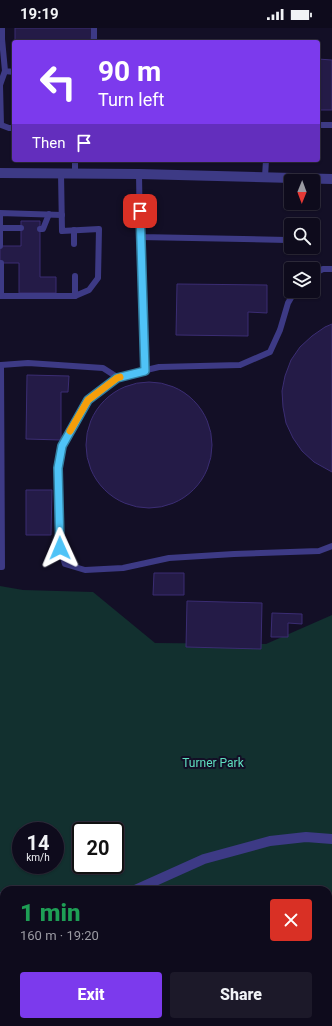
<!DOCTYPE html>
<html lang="en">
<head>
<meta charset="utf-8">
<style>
  body { margin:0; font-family:Roboto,sans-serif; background:#1c1929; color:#f1f3f6; height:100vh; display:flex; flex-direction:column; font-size:15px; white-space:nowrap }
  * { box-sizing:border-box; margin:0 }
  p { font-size:13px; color:#9b9ba3 }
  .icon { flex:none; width:22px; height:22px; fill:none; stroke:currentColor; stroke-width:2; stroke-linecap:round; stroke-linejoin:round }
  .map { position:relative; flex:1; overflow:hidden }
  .panel { position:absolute; left:0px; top:858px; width:332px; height:140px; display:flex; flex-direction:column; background:#0e0b1c; border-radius:12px 12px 0 0; box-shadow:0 1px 3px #0004,0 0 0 1px #2e2b3b }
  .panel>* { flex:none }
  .guide { position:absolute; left:12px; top:12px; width:308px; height:122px; border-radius:4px; box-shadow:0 1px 3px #0004,0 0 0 1px #2e2b3b; background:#7c3aed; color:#fff; overflow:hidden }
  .needle { width:26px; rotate:181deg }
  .fabs { position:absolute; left:284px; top:146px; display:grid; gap:8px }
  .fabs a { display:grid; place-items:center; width:36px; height:36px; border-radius:4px; background:#0e0b1c; box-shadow:0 1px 3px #0004,0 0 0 1px #2e2b3b; font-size:20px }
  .speed { position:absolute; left:12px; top:794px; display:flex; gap:8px; font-size:20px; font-weight:700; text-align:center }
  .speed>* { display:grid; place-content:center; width:52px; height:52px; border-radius:50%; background:#0e0b1c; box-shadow:0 1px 3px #0004,0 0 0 1px #2e2b3b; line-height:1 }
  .speed small { font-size:10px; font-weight:400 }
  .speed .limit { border:2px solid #111; border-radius:6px; background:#fff; color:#111 }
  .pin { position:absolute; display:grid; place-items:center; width:34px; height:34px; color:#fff; margin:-17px; border-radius:8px; box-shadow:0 2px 6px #0006 }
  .me { position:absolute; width:44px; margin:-22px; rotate:359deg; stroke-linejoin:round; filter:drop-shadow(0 0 3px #0008) }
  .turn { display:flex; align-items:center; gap:14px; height:84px; padding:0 20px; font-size:18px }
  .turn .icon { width:52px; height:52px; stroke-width:2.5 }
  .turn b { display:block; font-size:28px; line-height:34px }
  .then { display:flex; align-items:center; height:38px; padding:0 20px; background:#0003; gap:8px; font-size:15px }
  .round { display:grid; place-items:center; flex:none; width:42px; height:42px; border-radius:4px; background:#1c1929 }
  .summary { display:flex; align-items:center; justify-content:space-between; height:68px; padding:0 20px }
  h1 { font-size:24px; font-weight:800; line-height:30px; color:#1e9e55 }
  .button { display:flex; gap:8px; margin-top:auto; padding:8px 20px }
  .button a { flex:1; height:46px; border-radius:4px; background:#7c3aed; color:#fff; font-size:16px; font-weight:800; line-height:46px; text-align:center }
  .button a+a { background:#1c1929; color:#f1f3f6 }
  .status { display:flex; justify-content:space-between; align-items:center; height:28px; padding:0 20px; background:#0e0b1c; direction:ltr }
  .status svg { height:11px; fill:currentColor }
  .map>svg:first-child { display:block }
  .green { fill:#12302f; fill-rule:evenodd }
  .building { fill:#241b47; stroke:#3b2d73 }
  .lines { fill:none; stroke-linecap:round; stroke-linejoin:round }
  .service { stroke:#3d3a85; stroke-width:6 }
  .minor { stroke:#3d3a85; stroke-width:10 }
  .tertiary { stroke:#3d3a85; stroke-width:10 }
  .route-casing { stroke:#337fa1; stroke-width:10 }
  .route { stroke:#4fc3f7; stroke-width:7 }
  .slow { stroke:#f59e0b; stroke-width:7 }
  .labels { text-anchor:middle; stroke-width:4; stroke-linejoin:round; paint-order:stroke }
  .park-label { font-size:12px; fill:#5fe0c0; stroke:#130f26 }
</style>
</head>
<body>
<div class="status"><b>19:19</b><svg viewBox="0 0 49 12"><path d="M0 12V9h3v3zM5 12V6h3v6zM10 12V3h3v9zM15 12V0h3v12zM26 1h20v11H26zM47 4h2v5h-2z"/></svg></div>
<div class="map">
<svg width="332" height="998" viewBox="0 0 332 998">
  <rect width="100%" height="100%" fill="#130f26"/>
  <!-- green -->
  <path class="green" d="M0 558 23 562 93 564 155 615 266 616 332 587V998H0ZM21 803H55V837H21ZM81 803H115V837H81ZM4 862H328V994H4Z"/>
  <!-- building -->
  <g class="building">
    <path d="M15 0H92L91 14H15Z"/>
    <path d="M318 31 332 32V82H318Z"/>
    <path d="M21 193H40V249H56V265H19V235H0V218H21Z"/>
    <path d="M177 256 267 257V285L248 284V308L176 307Z"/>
    <path d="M332 296V444L314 434 302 423 293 410 286 395 283 379 282 363 285 348 291 332 300 319 312 308 325 299Z"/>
    <path d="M27 347 69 348 68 364H61V412L26 411Z"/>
    <circle cx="149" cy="417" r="63"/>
    <path d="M26 462H52L51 507H26Z"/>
    <path d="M154 545H184V567H153Z"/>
    <path d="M187 573 262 575 261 621 186 619Z"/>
    <path d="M272 585 302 586V596L288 595V609H271Z"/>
  </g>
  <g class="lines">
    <!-- service -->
    <g class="service">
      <path d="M94 0V14"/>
      <path d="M0 11H2L5 43 14 44"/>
      <path d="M2 11V0"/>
      <path d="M5 43 0 57 1 97 9 100H14"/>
      <path d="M318 97H332"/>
      <path d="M75 145V132"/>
      <path d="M139 146 140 209 287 212"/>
      <path d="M265 149 266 132"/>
      <path d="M0 200H21"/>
      <path d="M40 201H43L49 186"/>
      <path d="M74 202V216"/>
      <path d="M140 209 145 343"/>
      <path d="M0 218V185L62 187"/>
      <path d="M313 246 323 241H332"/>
      <path d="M75 248V268"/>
      <path d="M295 263 288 275 280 302 270 324 240 337 159 339 117 349 88 371 62 418 58 440 60 520 65 536 85 542 123 540 169 530 234 526 319 523 332 518"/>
      <path d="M0 268H75L89 262 98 250 99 201 62 203 61 145"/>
      <path d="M1 268V235"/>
      <path d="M0 337H1L2 539H0"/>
      <path d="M1 337 28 335 103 340 117 349"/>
    </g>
    <!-- minor -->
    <g class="minor">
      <path d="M135 862 204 831 270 813 306 809 332 811"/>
      <path d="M0 869 4 870"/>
      <path d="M110 994 112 998"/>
    </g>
    <!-- tertiary -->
    <path class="tertiary" d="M0 145 139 146 332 151"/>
  </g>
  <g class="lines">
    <defs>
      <path id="route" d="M60 520 58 440 62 418 88 372 117 350 145 343 140 183"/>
    </defs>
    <!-- route casing -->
    <use href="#route" class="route-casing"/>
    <!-- route -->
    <use href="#route" class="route"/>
    <!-- slow -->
    <path class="slow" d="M70 403 88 372 117 350 120 349"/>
  </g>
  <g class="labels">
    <!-- park labels -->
    <g class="park-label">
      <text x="213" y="739">Turner Park</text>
    </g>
  </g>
</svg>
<div class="fabs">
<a><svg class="needle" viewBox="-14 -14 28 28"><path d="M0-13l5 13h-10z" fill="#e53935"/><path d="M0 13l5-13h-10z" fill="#9b9ba3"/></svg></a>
<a><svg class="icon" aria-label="search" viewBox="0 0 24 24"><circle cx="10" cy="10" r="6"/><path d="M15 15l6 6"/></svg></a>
<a><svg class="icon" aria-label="layers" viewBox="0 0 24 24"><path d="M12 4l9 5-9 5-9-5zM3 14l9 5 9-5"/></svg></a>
</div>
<div class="speed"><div>14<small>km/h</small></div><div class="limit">20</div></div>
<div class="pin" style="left:140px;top:183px;background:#d93025"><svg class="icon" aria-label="arrive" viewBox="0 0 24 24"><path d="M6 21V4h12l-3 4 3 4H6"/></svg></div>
<svg class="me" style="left:60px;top:520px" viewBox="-20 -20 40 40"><path d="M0-17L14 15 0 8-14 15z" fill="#4fc3f7" stroke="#fff" stroke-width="4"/></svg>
<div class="guide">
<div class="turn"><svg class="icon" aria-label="left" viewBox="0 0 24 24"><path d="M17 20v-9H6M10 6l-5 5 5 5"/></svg><div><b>90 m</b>Turn left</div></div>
<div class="then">Then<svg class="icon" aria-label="arrive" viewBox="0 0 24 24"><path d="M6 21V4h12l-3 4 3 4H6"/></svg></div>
</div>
<section class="panel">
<div class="summary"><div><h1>1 min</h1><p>160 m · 19:20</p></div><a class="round" style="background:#d93025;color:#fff"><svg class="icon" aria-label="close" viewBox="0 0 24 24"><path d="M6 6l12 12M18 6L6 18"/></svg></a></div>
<div class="button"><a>Exit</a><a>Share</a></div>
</section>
</div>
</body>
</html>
